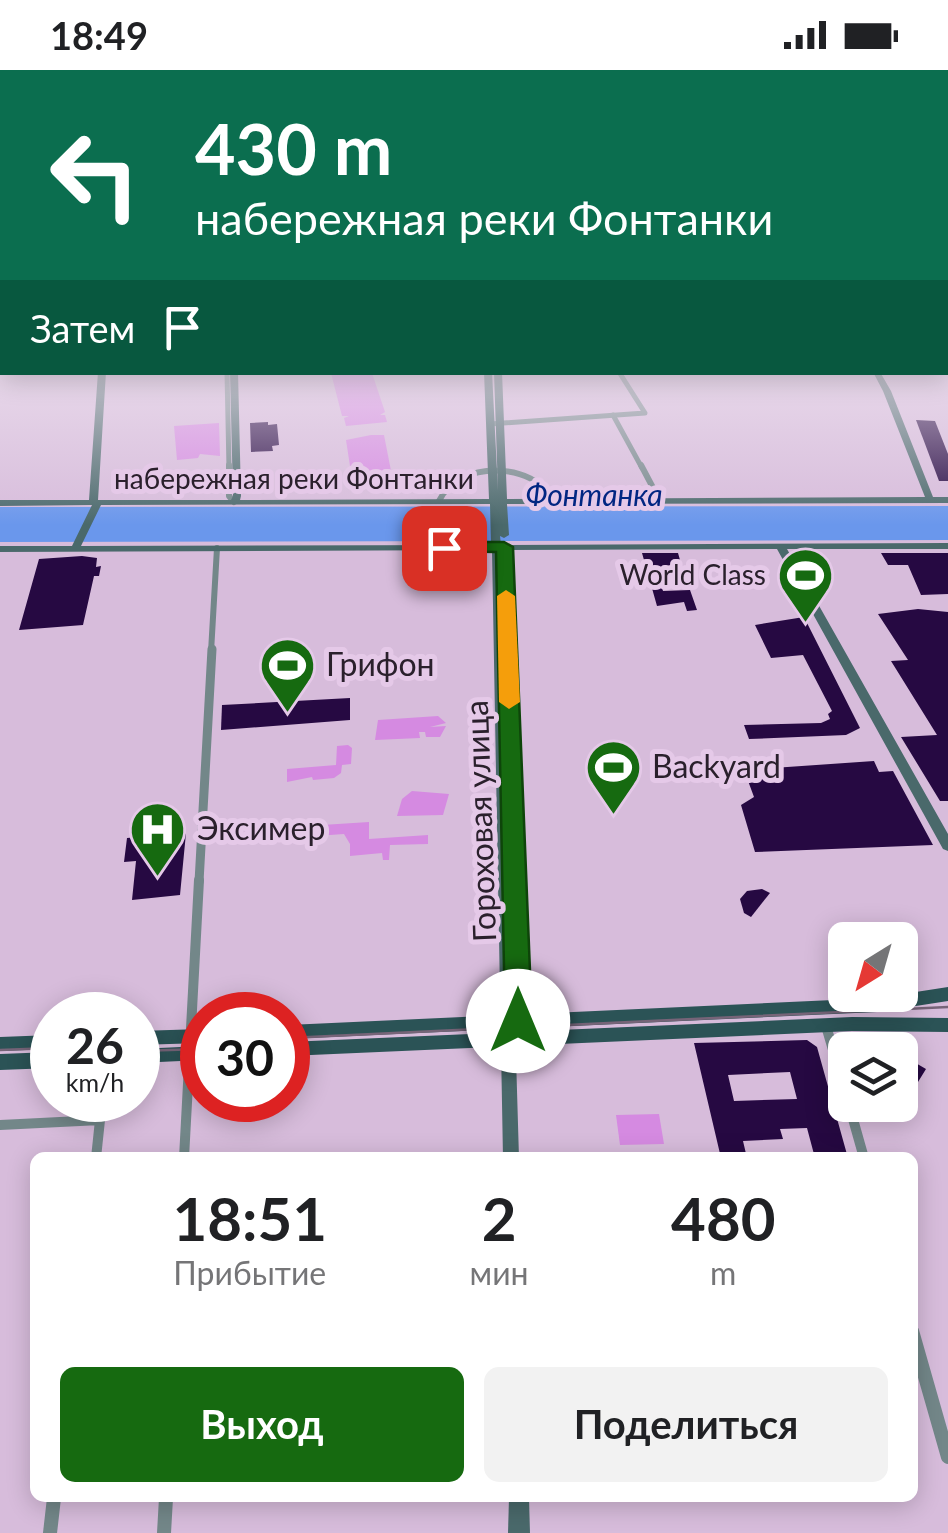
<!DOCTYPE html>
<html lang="ru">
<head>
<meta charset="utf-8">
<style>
  body { margin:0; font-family:Lato,sans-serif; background:#f2f2f2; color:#202124; height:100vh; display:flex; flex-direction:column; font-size:38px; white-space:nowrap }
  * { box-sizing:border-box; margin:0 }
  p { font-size:32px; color:#757577 }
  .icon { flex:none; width:55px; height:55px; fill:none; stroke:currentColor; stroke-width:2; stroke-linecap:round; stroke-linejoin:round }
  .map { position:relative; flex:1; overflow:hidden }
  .sheet { position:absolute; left:30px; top:1082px; width:888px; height:350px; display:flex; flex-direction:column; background:#fff; border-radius:15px; box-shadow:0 5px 25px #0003 }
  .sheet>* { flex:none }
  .hud { position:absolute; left:0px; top:0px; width:950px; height:305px; box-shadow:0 5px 25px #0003; background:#0b6e4f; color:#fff; overflow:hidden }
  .needle { width:65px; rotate:217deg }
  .tools { position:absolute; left:828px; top:852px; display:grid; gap:20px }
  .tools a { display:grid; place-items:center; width:90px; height:90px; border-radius:15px; background:#fff; box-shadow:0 5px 25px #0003; font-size:50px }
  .speed { position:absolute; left:30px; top:922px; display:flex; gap:20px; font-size:50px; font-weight:700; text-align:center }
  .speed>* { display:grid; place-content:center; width:130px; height:130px; border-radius:50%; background:#fff; box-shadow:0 5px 25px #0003; line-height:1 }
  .speed small { font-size:25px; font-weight:400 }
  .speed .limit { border:15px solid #d22; background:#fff; color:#111 }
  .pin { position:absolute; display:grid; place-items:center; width:85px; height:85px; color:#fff; margin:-42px; border-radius:20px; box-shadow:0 5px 15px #0006 }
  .me { position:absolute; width:110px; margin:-55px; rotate:0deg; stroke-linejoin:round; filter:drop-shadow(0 0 8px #0008) }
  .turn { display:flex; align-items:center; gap:35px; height:210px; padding:0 30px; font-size:45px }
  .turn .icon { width:130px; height:130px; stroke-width:2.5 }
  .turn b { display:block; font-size:70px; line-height:85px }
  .then { display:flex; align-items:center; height:95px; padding:0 30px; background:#0003; gap:20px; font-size:38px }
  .eta { display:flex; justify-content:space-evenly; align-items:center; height:170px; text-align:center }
  .eta b { font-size:60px; font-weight:700; line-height:70px }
  .cta { display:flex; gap:20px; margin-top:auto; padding:20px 30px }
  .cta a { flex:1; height:115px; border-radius:15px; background:#166a10; color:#fff; font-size:40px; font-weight:700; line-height:115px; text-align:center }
  .cta a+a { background:#f2f2f2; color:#202124 }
  .status { display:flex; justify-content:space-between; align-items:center; height:70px; padding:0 50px; background:#fff; direction:ltr }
  .status svg { height:28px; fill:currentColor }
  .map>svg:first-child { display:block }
  .green { fill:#d58ae1 }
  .water { fill:#6a97ec }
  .building { fill:#260942; fill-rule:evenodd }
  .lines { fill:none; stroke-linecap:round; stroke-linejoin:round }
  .street-far4 { stroke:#738789; stroke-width:5 }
  .street-far3 { stroke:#738789; stroke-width:6 }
  .street-far2 { stroke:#738789; stroke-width:9 }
  .street-far1 { stroke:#738789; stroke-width:10 }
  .street { stroke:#738789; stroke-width:14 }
  .secondary { fill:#4a696b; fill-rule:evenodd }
  .primary { fill:#2b5356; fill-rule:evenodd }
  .tram { stroke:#766478; stroke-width:2.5 }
  .route { fill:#166a10; stroke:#0e450a; stroke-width:2.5 }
  .slow { fill:#f59e0b }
  .labels { text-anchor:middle; stroke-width:10; stroke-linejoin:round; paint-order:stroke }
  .far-street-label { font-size:28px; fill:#2a202c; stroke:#e5c9e8 }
  .far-poi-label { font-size:28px; fill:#2a202c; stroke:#e5c9e8; text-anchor:end }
  .far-water-label { font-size:30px; font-style:italic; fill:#002682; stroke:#e5c9e8 }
  .poi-label { font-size:32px; fill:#2a202c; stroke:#e5c9e8; text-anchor:start }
  .street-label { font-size:32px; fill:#2a202c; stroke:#e5c9e8 }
</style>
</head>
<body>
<div class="status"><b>18:49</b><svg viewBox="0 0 49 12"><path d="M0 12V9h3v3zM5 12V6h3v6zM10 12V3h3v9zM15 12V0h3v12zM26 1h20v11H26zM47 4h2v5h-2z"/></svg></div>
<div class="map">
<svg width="948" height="1463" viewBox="0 0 948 1463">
  <rect width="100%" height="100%" fill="#d7bcdb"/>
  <!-- green -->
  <g class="green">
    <path d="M331 303H372L385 342 380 345H385L387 352 346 356 344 348 349 346H342Z"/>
    <path d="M219 353 220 386 200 384 198 388 177 390 174 356Z"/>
    <path d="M371 365H384L392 406 352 409 346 370Z"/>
    <path d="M438 646 446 653 430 657 446 656 440 667H426L425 662H419L420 668 375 670 378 650Z"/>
    <path d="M348 675 352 678 351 694 342 695 341 703 334 708 313 710 312 707 287 712V699L336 695 337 676Z"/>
    <path d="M412 721 449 724 443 745 397 746 402 729Z"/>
    <path d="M369 752V769L428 765V774L390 775 389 790H383L382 783 350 786V774L344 764 316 766 322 755Z"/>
    <path d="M659 1044 664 1074 620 1075 616 1045Z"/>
  </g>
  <!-- water -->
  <path class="water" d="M948 436V470L0 472V437Z"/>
  <!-- building -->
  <g class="building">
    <path d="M916 350 935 351 948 384V411H939Z"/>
    <path d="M268 352V355L277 354 279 375 272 376 273 381 251 382 250 353Z"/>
    <path d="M642 483H678L682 497 657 498 663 521 690 520 697 540 687 541 684 532 657 536Z"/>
    <path d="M881 483H948V524L921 525 908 495H888Z"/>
    <path d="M82 486 97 488 96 497 101 496 99 506H94L83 555 19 560 39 489Z"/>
    <path d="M918 539 948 542V731H940L901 667 937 665 891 591 908 590 878 544Z"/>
    <path d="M804 547 860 658 846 665 749 669 744 655 821 653 830 649 828 644 832 641 803 585 771 588 755 555Z"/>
    <path d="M350 628V650L221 660 222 635Z"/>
    <path d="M874 691 879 702 893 701 933 775 755 782 741 735 754 727 744 700Z"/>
    <path d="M186 763 180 825 132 830 136 791 124 792 127 768Z"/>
    <path d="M762 819 770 823 751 847 744 843 740 829 747 821Z"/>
    <path d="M868 966 884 975 888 970 910 982 907 988 926 999 918 1012 900 1001V980H858Z"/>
    <path d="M807 970 817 977 848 1088H815L807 1058 780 1059 783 1069 743 1071 747 1088H721L694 973ZM790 1002 797 1029 734 1031 728 1005Z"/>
  </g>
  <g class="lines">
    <!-- street-far4 -->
    <g class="street-far4">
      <path d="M227 302 229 398"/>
      <path d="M613 345 642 398"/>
      <path d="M490 354 645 343 619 302"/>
    </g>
    <!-- street-far3 -->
    <g class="street-far3">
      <path d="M229 395V426L234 432"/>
      <path d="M641 395 660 431"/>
      <path d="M439 431C458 390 534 391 554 431"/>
      <path d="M504 477 508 582"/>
      <path d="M211 582 217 478"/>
    </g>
    <!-- street-far2 -->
    <g class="street-far2">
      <path d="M508 579 516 812"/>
      <path d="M199 812 212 579"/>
    </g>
    <!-- street-far1 -->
    <g class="street-far1">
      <path d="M515 810 520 941 516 990"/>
      <path d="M826 956 845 1020"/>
      <path d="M849 1035 864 1088"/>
      <path d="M0 1055 100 1050 96 1088"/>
      <path d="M184 1088 199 810"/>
    </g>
    <!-- street -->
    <g class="street">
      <path d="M912 1261 948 1387"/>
      <path d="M50 1463 54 1428"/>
      <path d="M164 1463 166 1428"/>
    </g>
    <!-- secondary -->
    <g class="secondary">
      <path d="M98 302H106L98 430H231L233 426 230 302H238L241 426 240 430 489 429 484 302H492L498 421 494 302H502L507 429 925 427 883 321 873 302H880L891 321 933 427H948V433L507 434 509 465 504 468 500 466 501 475 948 473V479H787L948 764V781L943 779 777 479 501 480 519 1088H503L492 480 0 482V476H72L92 435 0 436V430H89ZM490 434 491 475 81 476 101 435Z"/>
      <path d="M509 1428H529L530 1463H508Z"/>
    </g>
    <!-- primary -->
    <g class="primary">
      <path d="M948 917V931L877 942 288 969V955L877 928Z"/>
      <path d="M852 947 948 948V962L852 961 288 986V972Z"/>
      <path d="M202 959V973L138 975V961Z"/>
      <path d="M52 965V979L0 981V967Z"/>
      <path d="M202 976V990L138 993V979Z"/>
      <path d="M52 982V998L0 1000V984Z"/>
    </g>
    <!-- tram -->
    <g class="tram">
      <path d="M288 968 948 937"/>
      <path d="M0 980 52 978"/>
      <path d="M138 981 202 979"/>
    </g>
  </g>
  <!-- sky -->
  <linearGradient id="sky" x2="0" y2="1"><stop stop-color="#75a8ea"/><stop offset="0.55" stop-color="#ede1ef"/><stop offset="1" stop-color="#ede1ef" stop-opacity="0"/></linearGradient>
  <rect width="948" height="455" fill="url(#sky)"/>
  <!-- route -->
  <path class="route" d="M444 472H504L513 477 532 951 528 959 518 963 509 959 505 951 496 482 438 481 435 478Z"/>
  <!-- slow -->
  <path class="slow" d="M506 520 515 526 520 632 509 639 499 632 497 526Z"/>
  <!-- icons -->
  <defs>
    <symbol id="stadium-pin" viewBox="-11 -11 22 30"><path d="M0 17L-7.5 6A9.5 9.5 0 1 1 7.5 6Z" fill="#166a10" stroke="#e5c9e8"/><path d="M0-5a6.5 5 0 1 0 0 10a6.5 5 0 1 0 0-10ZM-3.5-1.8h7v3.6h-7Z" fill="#fff"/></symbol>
    <symbol id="hospital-pin" viewBox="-11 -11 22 30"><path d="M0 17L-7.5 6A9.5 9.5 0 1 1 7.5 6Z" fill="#166a10" stroke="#e5c9e8"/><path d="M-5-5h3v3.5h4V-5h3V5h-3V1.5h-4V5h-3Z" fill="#fff"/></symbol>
  </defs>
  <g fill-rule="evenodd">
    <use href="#stadium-pin" x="774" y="474" width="63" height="86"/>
    <use href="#stadium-pin" x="256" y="564" width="63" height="86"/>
    <use href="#stadium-pin" x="582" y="666" width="63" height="86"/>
    <use href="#hospital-pin" x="126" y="728" width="63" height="86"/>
  </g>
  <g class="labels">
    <!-- far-street labels -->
    <g class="far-street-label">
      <text x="294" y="419">набережная реки Фонтанки</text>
    </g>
    <!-- far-poi labels -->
    <g class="far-poi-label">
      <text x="766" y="515">World Class</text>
    </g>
    <!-- far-water labels -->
    <g class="far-water-label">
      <text x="594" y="436">Фонтанка</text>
    </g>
    <!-- poi labels -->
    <g class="poi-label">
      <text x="326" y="606">Грифон</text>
      <text x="652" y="708">Backyard</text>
      <text x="197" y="770">Эксимер</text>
    </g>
    <!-- street labels -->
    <g class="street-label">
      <text transform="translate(481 751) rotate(-92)" y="11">Гороховая улица</text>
    </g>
  </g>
</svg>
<div class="tools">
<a><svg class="needle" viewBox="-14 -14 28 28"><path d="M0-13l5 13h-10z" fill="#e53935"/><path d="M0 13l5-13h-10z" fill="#757577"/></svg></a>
<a><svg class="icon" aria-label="layers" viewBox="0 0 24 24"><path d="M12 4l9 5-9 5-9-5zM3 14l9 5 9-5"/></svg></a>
</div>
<div class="speed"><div>26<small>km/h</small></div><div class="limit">30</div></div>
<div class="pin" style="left:444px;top:478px;background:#d93025"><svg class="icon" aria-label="arrive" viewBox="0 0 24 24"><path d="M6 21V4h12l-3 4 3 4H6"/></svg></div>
<svg class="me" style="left:518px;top:951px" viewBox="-20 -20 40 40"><circle r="19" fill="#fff"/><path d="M0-13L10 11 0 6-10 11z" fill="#166a10"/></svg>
<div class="hud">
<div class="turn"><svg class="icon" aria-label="left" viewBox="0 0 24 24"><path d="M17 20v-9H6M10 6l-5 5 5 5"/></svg><div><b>430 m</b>набережная реки Фонтанки</div></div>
<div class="then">Затем<svg class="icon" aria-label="arrive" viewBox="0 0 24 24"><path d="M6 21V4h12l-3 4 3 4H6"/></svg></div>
</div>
<section class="sheet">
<div class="eta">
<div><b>18:51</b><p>Прибытие</p></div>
<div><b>2</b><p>мин</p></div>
<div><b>480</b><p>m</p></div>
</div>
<div class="cta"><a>Выход</a><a>Поделиться</a></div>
</section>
</div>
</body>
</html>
